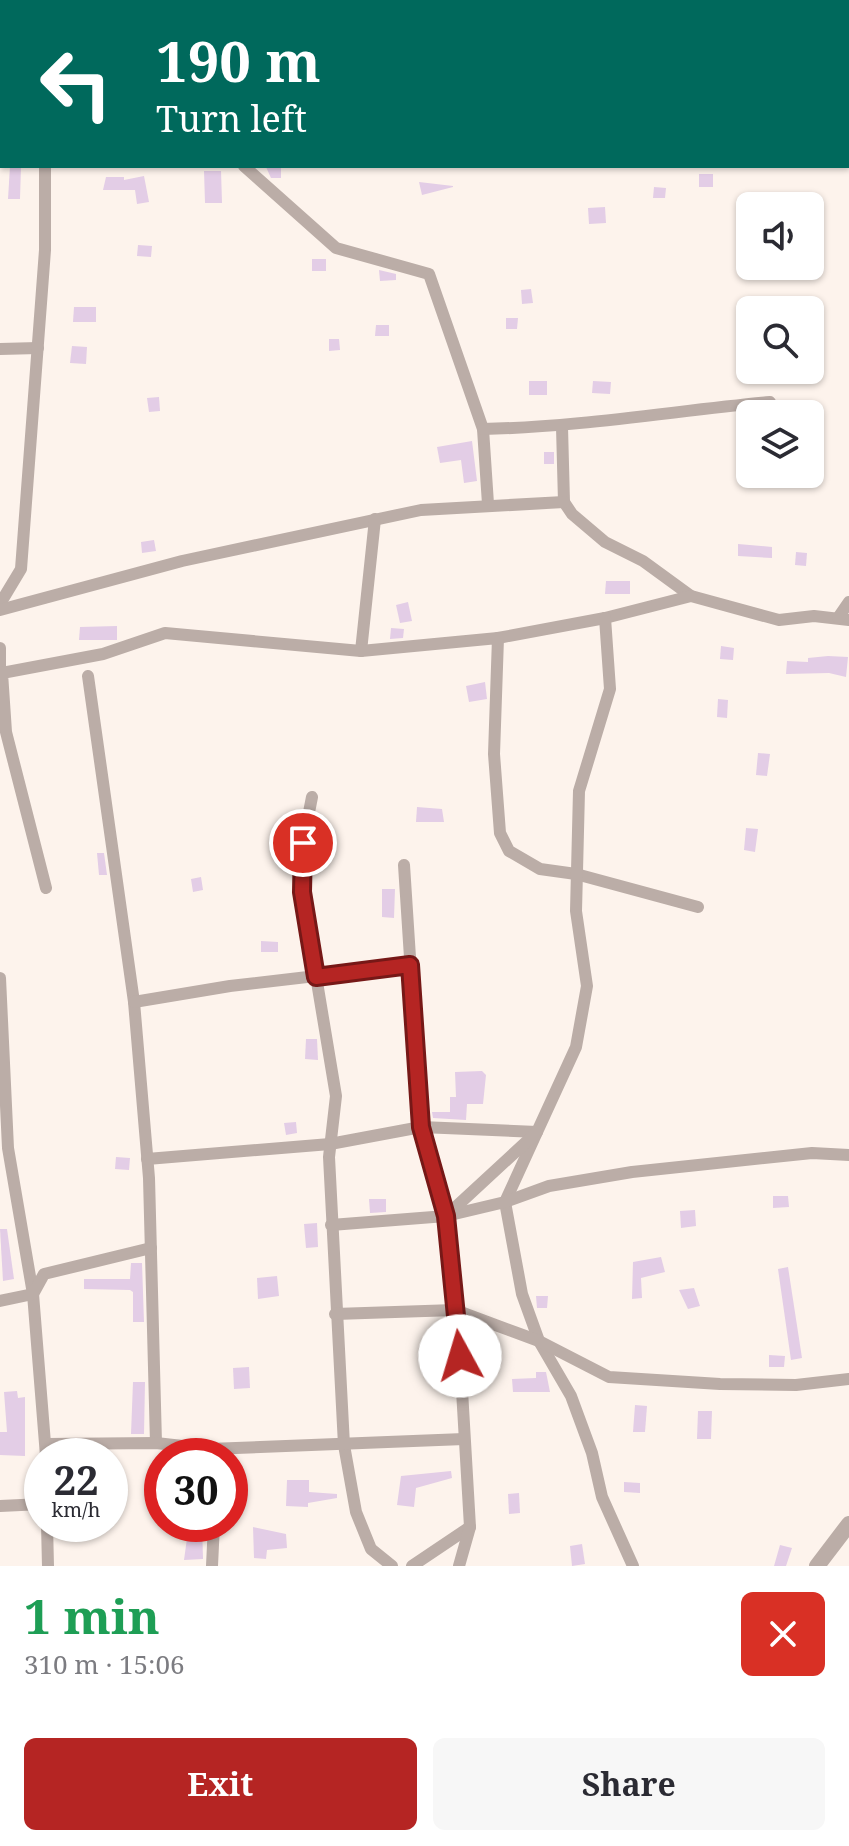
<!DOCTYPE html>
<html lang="en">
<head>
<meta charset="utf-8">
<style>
  body { margin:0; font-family:"Noto Serif",serif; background:#f7f7f7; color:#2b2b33; height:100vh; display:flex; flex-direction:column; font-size:30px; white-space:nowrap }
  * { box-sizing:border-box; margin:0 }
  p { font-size:26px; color:#7c7c81 }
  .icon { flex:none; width:44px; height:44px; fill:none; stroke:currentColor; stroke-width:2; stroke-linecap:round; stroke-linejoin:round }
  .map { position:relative; height:1566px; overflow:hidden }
  .panel { display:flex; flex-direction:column; background:#fff; flex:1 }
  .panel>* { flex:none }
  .hud { position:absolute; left:0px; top:0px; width:850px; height:168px; box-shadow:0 2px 6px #0004; background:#00695c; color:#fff; overflow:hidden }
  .tools { position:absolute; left:736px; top:192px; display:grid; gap:16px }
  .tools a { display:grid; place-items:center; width:88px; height:88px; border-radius:12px; background:#fff; box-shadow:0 2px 6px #0004; font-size:40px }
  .speed { position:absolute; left:24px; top:1438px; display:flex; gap:16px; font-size:40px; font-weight:700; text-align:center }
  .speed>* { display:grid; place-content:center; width:104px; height:104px; border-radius:50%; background:#fff; box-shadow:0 2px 6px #0004; line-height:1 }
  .speed small { font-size:20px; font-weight:400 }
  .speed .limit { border:12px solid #d22; background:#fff; color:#111 }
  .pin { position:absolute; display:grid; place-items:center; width:68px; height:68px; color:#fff; margin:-34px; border:4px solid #fff; border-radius:50%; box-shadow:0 2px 8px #0007 }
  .me { position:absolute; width:88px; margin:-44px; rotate:354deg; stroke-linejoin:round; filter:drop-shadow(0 0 6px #0008) }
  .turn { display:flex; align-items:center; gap:28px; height:168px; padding:0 24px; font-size:36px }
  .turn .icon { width:104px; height:104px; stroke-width:2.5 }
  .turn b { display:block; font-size:56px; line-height:68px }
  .round { display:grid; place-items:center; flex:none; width:84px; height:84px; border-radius:12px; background:#f7f7f7 }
  .overview { display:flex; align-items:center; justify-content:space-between; height:136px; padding:0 24px }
  h1 { font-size:48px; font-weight:700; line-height:60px; color:#1e9e55 }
  .button { display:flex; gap:16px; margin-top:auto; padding:16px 24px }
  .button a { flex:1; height:92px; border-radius:12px; background:#b52523; color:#fff; font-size:32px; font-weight:700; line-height:92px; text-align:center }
  .button a+a { background:#f7f7f7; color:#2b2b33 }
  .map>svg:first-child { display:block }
  .green { fill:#dfe8d5 }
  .building { fill:#e3cde6 }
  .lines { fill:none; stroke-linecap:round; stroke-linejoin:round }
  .minor { stroke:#bbada7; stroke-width:12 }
  .tertiary { stroke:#bbada7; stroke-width:16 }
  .route-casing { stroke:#761817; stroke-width:20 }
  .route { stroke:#b52523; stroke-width:14 }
</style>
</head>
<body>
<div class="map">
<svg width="849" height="1566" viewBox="0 0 849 1566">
  <rect width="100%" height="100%" fill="#fdf3ec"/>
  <!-- green -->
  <path class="green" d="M680 0H849V89L848 2Z"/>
  <!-- building -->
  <g class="building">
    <path d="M10 166H21L20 199H8Z"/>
    <path d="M266 167 281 168V178H271Z"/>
    <path d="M204 171H221L222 203H205Z"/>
    <rect x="699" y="174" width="14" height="13"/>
    <path d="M144 176 149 202 137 204 135 190H103L106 177H124V180Z"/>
    <path d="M419 182 453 186V187L422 195Z"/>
    <path d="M654 187 666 188 665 198H653Z"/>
    <path d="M605 207 606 223 589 224 588 208Z"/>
    <path d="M138 245 152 246 151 257 137 256Z"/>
    <rect x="312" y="259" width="14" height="12"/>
    <path d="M379 270 396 274V280L380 281Z"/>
    <path d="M531 289 533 303 522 304 521 290Z"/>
    <path d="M74 307H96V322H73Z"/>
    <path d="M506 318H518L517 329H506Z"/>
    <path d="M376 325H389V336H375Z"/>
    <path d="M329 339H339L340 350 329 351Z"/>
    <path d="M72 346 87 347 86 364 70 363Z"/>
    <rect x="529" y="381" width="18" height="14"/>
    <path d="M593 381 611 382 610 394 592 393Z"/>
    <path d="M159 397 160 411 149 412 147 398Z"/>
    <path d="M472 441 477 481 464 483 461 460 440 463 437 447Z"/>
    <rect x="544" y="452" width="10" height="12"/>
    <path d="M154 540 156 551 142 553 141 542Z"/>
    <path d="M738 544 772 547V558L738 556Z"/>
    <path d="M796 552 807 553 806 566 795 565Z"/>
    <path d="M606 581H630V594H605Z"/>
    <path d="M408 602 412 621 400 623 396 605Z"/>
    <path d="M117 626V640H79L80 627Z"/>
    <path d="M391 628 404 629 403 638 390 639Z"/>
    <path d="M721 646 734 648 733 660 720 659Z"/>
    <path d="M828 656 848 657 846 677 829 673 786 674 787 661 808 662V658Z"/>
    <path d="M485 682 487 699 469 702 466 686Z"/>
    <path d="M718 699 728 700 727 718 717 717Z"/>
    <path d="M758 753 770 754 767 776 756 775Z"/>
    <path d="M417 807 442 809 444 822H416Z"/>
    <path d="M746 828 758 829 755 852 744 850Z"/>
    <path d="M97 853H104L107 875H99Z"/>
    <path d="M201 877 203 890 193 892 191 879Z"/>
    <path d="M382 889H395L394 918 382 917Z"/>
    <path d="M261 941 278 942V952H261Z"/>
    <path d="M306 1039H317L318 1060 305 1059Z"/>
    <path d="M482 1071 486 1075 483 1104H467L466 1120 433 1118 432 1112H450V1097H456L455 1072Z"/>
    <path d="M296 1122 297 1133 286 1135 284 1123Z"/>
    <path d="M116 1157 130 1158 129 1170 115 1169Z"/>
    <path d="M773 1196H788L789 1207 773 1208Z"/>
    <path d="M369 1199H386V1212L370 1213Z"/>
    <path d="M695 1210 696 1226 681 1228 680 1211Z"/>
    <path d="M317 1223 318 1247 306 1248 304 1224Z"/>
    <path d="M0 1229H7L14 1279 3 1281Z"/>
    <path d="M661 1257 665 1272 641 1278 642 1298 632 1299 633 1262Z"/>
    <path d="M131 1263H142L144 1322H133V1292L130 1290 84 1289V1279H130Z"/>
    <path d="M788 1267 802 1358 791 1360 778 1269Z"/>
    <path d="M277 1276 279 1296 258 1299 257 1278Z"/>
    <path d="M694 1288 700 1306 688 1309 679 1290Z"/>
    <path d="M536 1296H548L547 1308H537Z"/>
    <path d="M769 1355 785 1356 784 1367H769Z"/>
    <path d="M249 1367 250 1388 234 1389 233 1368Z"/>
    <path d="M536 1372H546L550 1392H513L512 1379 536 1378Z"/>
    <path d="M133 1382H145L144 1434H131Z"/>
    <path d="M17 1391 18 1398 25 1397V1456L0 1455V1432H7L4 1392Z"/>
    <path d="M635 1405 647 1406 645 1432H633Z"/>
    <path d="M698 1411H712L711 1439H697Z"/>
    <path d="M451 1471 452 1478 416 1488 414 1507 397 1505 401 1476Z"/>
    <path d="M287 1480H309V1492L337 1494V1498L308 1503V1507L286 1506Z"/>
    <path d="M624 1482 640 1483V1493L624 1492Z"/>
    <path d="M519 1493 520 1513 509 1514 508 1494Z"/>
    <path d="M189 1524H202L203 1559 184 1560Z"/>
    <path d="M253 1527 286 1534 287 1548 267 1550 266 1559 254 1558Z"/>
    <path d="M582 1544 585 1564 572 1566 570 1546Z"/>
    <path d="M780 1545 792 1548 786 1566H774Z"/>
  </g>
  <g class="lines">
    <!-- minor -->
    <g class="minor">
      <path d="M48 2V0"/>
      <path d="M244 166 336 248 429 274 483 429 488 504"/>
      <path d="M0 349 38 348"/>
      <path d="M562 427 564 502 572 514 605 542 643 561 691 596 779 620 814 616 849 620"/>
      <path d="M483 429C580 427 674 411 770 402"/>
      <path d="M0 604 21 569 45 250V166"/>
      <path d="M0 610 182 561 421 510 564 502"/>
      <path d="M838 618 849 602"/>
      <path d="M498 638 605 618 691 596"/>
      <path d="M0 648V673"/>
      <path d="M361 651 375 519"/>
      <path d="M88 676 134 1002 149 1178 156 1443"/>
      <path d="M312 797 303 843 302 892 336 1096 329 1157 344 1445 356 1512 371 1549 392 1566"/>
      <path d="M404 865 421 1127 446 1216"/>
      <path d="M46 888 6 732 2 673 103 654 165 633 361 651 498 638 494 754 500 833 509 851 540 869 576 874 698 907"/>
      <path d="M0 978 8 1148 33 1294 46 1456"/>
      <path d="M134 1002 230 986 410 965"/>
      <path d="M147 1159 330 1144 421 1127 537 1132 505 1202 522 1294 539 1341 571 1396 592 1453 602 1497 633 1566"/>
      <path d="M331 1225 446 1216 505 1202 549 1186 632 1172 812 1153 849 1155"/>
      <path d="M0 1301 33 1294 44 1274 151 1248"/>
      <path d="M335 1314 455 1310 539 1341 609 1377 720 1384 796 1385 849 1379"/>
      <path d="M46 1444 156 1443 209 1449 464 1439"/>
      <path d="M0 1506 42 1504"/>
      <path d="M47 1524 48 1566"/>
      <path d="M212 1566 214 1524"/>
      <path d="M412 1566 470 1527"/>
      <path d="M459 1566 470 1527 460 1356 446 1216 537 1132 576 1047 587 986 576 911 579 791 610 689 605 618"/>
    </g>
    <!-- tertiary -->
    <path class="tertiary" d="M817 1566 849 1524"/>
  </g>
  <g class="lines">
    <defs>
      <path id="route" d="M303 843 302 892 316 977 410 965 421 1127 446 1216 460 1356"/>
    </defs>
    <!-- route casing -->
    <use href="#route" class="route-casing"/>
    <!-- route -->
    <use href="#route" class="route"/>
  </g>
</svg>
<div class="tools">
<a><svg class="icon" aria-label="sound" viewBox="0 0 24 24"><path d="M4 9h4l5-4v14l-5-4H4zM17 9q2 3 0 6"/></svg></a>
<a><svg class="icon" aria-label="search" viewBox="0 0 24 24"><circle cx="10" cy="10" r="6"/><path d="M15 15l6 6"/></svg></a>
<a><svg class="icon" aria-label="layers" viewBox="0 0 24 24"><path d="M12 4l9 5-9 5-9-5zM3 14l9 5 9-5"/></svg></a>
</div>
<div class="speed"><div>22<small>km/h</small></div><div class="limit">30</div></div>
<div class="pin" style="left:303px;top:843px;background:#d93025"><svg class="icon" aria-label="arrive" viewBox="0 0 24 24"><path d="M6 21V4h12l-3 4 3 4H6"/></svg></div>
<svg class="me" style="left:460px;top:1356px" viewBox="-20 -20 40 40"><circle r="19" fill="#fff"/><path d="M0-13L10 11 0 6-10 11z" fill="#b52523"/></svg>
<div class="hud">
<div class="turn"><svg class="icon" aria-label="left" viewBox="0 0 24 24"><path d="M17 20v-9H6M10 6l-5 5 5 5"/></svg><div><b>190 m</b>Turn left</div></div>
</div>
</div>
<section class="panel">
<div class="overview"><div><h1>1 min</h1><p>310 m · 15:06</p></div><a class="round" style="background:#d93025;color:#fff"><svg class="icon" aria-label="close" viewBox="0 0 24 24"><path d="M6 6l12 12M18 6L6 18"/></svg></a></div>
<div class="button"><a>Exit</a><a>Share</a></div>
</section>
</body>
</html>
